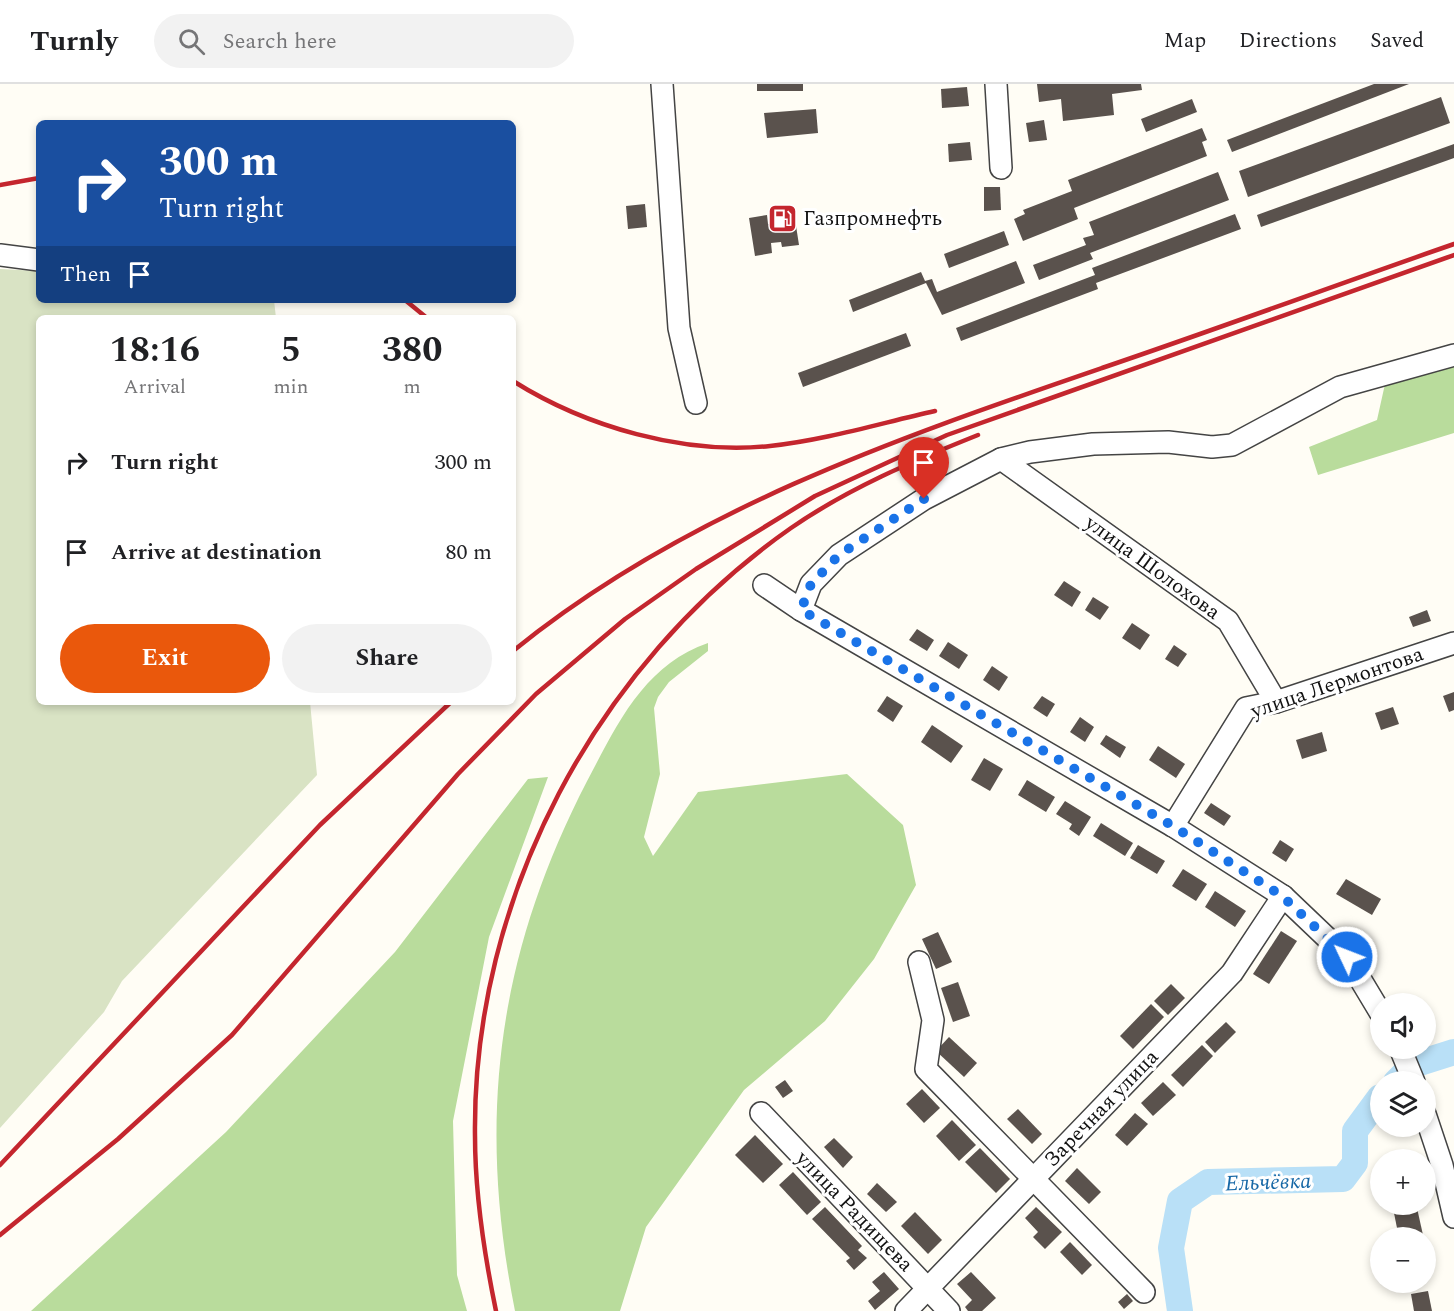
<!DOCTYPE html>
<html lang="en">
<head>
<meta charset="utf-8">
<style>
  body { margin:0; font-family:Spectral,serif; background:#f2f2f2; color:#202124; height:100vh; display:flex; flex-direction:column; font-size:22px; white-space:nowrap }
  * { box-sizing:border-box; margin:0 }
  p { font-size:20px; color:#757577 }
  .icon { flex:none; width:33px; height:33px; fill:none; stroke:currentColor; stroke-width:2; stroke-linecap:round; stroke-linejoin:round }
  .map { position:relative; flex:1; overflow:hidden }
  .panel { position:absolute; left:36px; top:231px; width:480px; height:390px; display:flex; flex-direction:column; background:#fff; border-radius:9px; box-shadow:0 3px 9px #0003 }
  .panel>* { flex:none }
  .hud { position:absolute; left:36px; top:36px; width:480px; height:183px; border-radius:9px; box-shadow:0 3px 9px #0003; background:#1a4fa0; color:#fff; overflow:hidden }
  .fabs { position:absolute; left:1370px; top:909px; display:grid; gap:12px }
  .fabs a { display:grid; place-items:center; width:66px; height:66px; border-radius:50%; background:#fff; box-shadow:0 3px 9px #0003; font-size:30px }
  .pin { position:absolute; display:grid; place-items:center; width:51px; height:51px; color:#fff; margin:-62px -26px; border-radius:50% 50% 50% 0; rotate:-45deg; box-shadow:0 0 6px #0007 }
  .pin .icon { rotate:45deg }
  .me { position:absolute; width:66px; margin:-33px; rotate:313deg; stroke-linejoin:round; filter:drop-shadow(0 0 4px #0008) }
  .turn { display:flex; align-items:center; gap:21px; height:126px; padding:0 24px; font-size:27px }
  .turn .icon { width:78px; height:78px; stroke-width:2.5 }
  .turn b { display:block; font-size:42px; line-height:51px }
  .then { display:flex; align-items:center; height:57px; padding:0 24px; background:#0003; gap:12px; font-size:22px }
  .eta { display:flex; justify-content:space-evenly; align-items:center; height:102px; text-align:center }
  .eta b { font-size:36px; font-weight:700; line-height:42px }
  .action { display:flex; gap:12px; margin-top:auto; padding:12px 24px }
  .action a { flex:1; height:69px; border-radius:36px; background:#ea580c; color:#fff; font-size:24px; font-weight:700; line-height:69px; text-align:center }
  .action a+a { background:#f2f2f2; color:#202124 }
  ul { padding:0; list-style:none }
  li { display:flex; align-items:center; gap:18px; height:90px; padding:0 24px }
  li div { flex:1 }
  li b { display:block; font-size:22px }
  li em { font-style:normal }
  header { display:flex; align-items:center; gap:36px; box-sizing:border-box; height:84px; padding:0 30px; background:#fff; border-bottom:2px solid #e0e0e0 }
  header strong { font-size:28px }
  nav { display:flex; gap:33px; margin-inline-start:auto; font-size:21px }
  .search { width:420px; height:54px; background:#f2f2f2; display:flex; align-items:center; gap:15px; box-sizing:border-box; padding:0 21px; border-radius:33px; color:#757577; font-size:22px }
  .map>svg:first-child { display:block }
  .forest { fill:#b9dc9c }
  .cemetery { fill:#d9e3c4 }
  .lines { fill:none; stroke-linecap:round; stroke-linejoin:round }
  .river { stroke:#b9e0f7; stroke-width:26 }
  .building { fill:#5a524d }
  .minor-casing { stroke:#444; stroke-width:24 }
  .minor { stroke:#fff; stroke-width:21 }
  .rail { stroke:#c4262e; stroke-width:4.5 }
  .route { stroke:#1a73e8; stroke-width:10; stroke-dasharray:0 18 }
  .labels { text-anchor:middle; stroke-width:6; stroke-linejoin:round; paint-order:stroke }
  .poi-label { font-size:21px; fill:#111; stroke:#fff; text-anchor:start }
  .street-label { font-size:21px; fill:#111; stroke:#fff }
  .water-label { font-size:22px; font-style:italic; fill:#1768a6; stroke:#fff }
</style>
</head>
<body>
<header>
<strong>Turnly</strong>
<div class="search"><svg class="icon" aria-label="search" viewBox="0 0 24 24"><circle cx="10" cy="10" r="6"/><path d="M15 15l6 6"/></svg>Search here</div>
<nav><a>Map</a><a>Directions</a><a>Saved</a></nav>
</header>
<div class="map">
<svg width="1454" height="1227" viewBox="0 0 1454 1227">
  <rect width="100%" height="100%" fill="#fffdf5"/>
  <!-- forest -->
  <g class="forest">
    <path d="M1454 277V349L1318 391 1309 363 1377 336 1385 300Z"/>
    <path d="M708 559V567L669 598 658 613 654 624 660 690 644 753 653 772 698 708 847 690 903 741 916 801 874 875 825 937 744 1006 646 1143 620 1227H515C475 1027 499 861 595 682 622 630 650 579 708 559Z"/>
    <path d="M548 693 489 853 453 1037 457 1191 467 1227H31L226 1048 395 868 528 695Z"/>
  </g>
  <!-- cemetery -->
  <path class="cemetery" d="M0 185 39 187V216H274L276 234H39V618H310L317 691 122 897 104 928 0 1044Z"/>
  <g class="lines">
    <!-- river -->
    <g class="river">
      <path d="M1396 998 1413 981 1454 968"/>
      <path d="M1180 1227 1171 1164 1180 1117 1208 1098 1343 1095 1355 1079V1047L1380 1013"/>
    </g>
  </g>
  <!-- building -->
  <g class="building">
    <rect x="757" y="0" width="46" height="7"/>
    <path d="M1037 0H1141L1142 6 1112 10 1114 31 1063 37 1061 15 1039 18Z"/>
    <path d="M1374 0H1409L1232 68 1227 56Z"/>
    <path d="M967 3 969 22 942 24 941 5Z"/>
    <path d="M1441 13 1450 39 1248 113 1239 87Z"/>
    <path d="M1192 15 1197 28 1146 48 1141 35Z"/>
    <path d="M816 25 818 49 767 54 764 29Z"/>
    <path d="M1044 36 1047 56 1029 58 1026 39Z"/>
    <path d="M1202 44 1207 56 1202 58 1207 72 1074 124 1078 135 1023 157 1014 135 1025 130 1023 126 1072 107 1068 96Z"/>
    <path d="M970 58 972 76 949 78 948 60Z"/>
    <path d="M1454 60V74L1261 143 1257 131Z"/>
    <path d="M1218 88 1229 116 1090 169 1093 175 1039 196 1033 181 1086 161 1083 154 1094 151 1089 138Z"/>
    <path d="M984 103H1000L1001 126 984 127Z"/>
    <path d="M645 120 647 143 628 145 626 122Z"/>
    <path d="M794 129 799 161 782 163 781 158 771 159 772 169 755 172 749 134 767 131 768 140 777 139 776 131Z"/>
    <path d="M1235 130 1241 145 1096 199 1098 205 961 257 956 244 1095 191 1092 184Z"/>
    <path d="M1004 147 1009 161 949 184 944 170Z"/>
    <path d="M1016 177 1025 199 942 231 926 199 853 228 849 216 921 188 925 197 932 195 937 208Z"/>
    <path d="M906 249 911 262 803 303 798 289Z"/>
    <path d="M1064 497 1081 508 1072 523 1054 511Z"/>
    <path d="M1093 513 1109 523 1100 536 1085 526Z"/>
    <path d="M1427 526 1431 537 1413 543 1409 533Z"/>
    <path d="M1132 539 1150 551 1140 566 1122 554Z"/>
    <path d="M917 545 934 556 927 567 909 556Z"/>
    <path d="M948 558 968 571 959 585 939 572Z"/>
    <path d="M1174 561 1187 570 1178 583 1165 575Z"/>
    <path d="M992 582 1008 593 999 607 983 596Z"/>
    <path d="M1454 608V626L1449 628 1443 612Z"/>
    <path d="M887 612 903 622 893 638 877 627Z"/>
    <path d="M1042 612 1055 620 1047 633 1033 624Z"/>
    <path d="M1393 623 1399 640 1381 646 1375 629Z"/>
    <path d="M1080 633 1094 643 1085 658 1070 648Z"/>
    <path d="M932 641 963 662 951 679 921 658Z"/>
    <path d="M1322 648 1327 667 1302 675 1296 656Z"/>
    <path d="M1106 651 1126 663 1120 674 1100 660Z"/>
    <path d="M1158 662 1185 680 1176 694 1149 676Z"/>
    <path d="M984 674 1003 685 990 707 971 696Z"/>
    <path d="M1027 696 1055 713 1046 728 1018 711Z"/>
    <path d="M1065 717 1091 733 1079 752 1069 745 1072 740 1056 730Z"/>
    <path d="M1211 719 1231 732 1224 742 1204 729Z"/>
    <path d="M1101 739 1133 759 1125 772 1093 752Z"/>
    <path d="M1280 756 1294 765 1286 778 1272 769Z"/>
    <path d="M1138 761 1165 777 1157 790 1130 774Z"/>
    <path d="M1183 785 1207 800 1196 817 1172 802Z"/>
    <path d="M1346 795 1381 815 1372 831 1336 810Z"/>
    <path d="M1215 807 1246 827 1235 843 1205 823Z"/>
    <path d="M1281 847 1297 857 1269 900 1253 890Z"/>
    <path d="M938 848 952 878 936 885 922 855Z"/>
    <path d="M958 898 970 932 953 938 941 904Z"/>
    <path d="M1171 900 1185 914 1168 931 1154 917Z"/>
    <path d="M1151 920 1164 933 1133 965 1120 952Z"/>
    <path d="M1226 938 1236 948 1215 969 1205 958Z"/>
    <path d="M949 953 977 979 964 993 936 967Z"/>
    <path d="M1202 961 1213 972 1183 1003 1171 991Z"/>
    <path d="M785 996 793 1007 783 1014 775 1003Z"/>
    <path d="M1163 998 1176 1011 1153 1032 1141 1019Z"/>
    <path d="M922 1005 940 1024 924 1039 906 1020Z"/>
    <path d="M1018 1025 1042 1050 1032 1060 1007 1035Z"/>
    <path d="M1135 1029 1148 1040 1127 1062 1115 1051Z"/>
    <path d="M952 1036 976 1061 959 1077 936 1052Z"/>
    <path d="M755 1051 783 1080 763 1099 735 1071Z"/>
    <path d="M834 1054 853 1073 843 1084 824 1063Z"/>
    <path d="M980 1064 1010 1095 996 1109 965 1078Z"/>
    <path d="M1077 1084 1101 1108 1089 1120 1065 1097Z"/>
    <path d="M793 1088 821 1118 807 1131 779 1101Z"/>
    <path d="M877 1099 897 1118 886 1128 867 1110Z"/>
    <path d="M825 1123 862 1162 858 1166 867 1174 854 1186 846 1177 850 1174 812 1135Z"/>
    <path d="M1036 1123 1062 1148 1045 1165 1033 1153 1038 1148 1025 1134Z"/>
    <path d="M1417 1124 1423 1151 1399 1154 1394 1129Z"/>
    <path d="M915 1128 942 1156 928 1170 901 1142Z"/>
    <path d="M1070 1158 1092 1181 1082 1191 1060 1168Z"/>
    <path d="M884 1188 899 1205 875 1226 868 1217 880 1207 872 1198Z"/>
    <path d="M971 1188 996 1214 982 1227H968L965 1223 972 1216 957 1200Z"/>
    <path d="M1428 1207 1432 1227H1414L1411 1210Z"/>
    <path d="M1127 1210 1133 1217 1124 1225 1118 1218Z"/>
  </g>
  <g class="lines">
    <defs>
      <g id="minor">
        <path d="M662 0 679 244 696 319"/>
        <path d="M996 0 1001 84"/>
        <path d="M0 171 39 176"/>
        <path d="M1001 375 1228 537 1276 618"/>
        <path d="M764 501 801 526 1173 742 1283 812 1347 873 1380 928"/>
        <path d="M801 526 811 500 839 471 924 415 1001 375 1030 368 1093 360 1168 358 1212 363 1232 361 1340 303 1454 271"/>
        <path d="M1173 742 1246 624 1276 618 1454 559"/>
        <path d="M919 878 933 936 926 985 1144 1208"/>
        <path d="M1400 964 1414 998"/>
        <path d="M761 1029 949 1227"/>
        <path d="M1425 1030 1442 1081 1454 1133"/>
        <path d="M906 1227 1232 889 1283 812"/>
      </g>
    </defs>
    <!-- minor casing -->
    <use href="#minor" class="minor-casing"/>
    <!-- minor -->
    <use href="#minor" class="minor"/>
    <!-- rail -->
    <g class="rail">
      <path d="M0 101 39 94"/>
      <path d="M405 216 427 234"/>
      <path d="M513 297C586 343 684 371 770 362 826 356 881 339 935 327"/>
      <path d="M513 567C685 427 895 355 1102 284 1220 244 1336 201 1454 160"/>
      <path d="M0 1081 320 741 451 618"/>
      <path d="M0 1151 118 1055 232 951 458 690 536 610 625 535 696 485 815 412 947 351 1454 171"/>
      <path d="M496 1227C484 1169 475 1111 475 1052 472 814 596 580 791 444 849 404 913 377 978 351"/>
    </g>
  </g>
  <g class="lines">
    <!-- route -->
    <path class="route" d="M924 415 839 471 811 500 801 526 1173 742 1282 812 1347 873"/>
  </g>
  <!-- icons -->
  <defs>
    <symbol id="fuel-square" viewBox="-11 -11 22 22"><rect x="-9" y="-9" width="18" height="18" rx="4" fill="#c4262e" stroke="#fff"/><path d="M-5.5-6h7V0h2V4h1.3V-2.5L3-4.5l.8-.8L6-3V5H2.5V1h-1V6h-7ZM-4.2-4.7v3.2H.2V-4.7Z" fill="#fff"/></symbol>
  </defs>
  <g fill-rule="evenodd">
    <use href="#fuel-square" x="766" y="118" width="33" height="33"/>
  </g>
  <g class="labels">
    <!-- poi labels -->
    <g class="poi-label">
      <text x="803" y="141">Газпромнефть</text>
    </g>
    <!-- street labels -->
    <g class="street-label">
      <text transform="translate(1153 483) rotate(36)" y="7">улица Шолохова</text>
      <text transform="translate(1337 598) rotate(-19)" y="7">улица Лермонтова</text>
      <text transform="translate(1101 1024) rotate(-46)" y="7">Заречная улица</text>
      <text transform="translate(855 1127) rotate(46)" y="7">улица Радищева</text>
    </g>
    <!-- water labels -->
    <g class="water-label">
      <text transform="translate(1268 1097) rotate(-2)" y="8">Ельчёвка</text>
    </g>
  </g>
</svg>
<div class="fabs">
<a><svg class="icon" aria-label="sound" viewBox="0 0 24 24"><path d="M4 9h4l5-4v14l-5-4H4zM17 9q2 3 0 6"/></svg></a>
<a><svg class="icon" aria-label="layers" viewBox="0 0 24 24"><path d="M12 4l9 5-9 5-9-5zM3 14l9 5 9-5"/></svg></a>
<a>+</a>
<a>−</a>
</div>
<div class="pin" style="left:924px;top:415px;background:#d93025"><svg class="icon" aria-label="arrive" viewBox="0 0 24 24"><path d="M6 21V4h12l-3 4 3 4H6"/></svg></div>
<svg class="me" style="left:1347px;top:873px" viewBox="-20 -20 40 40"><circle r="17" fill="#1a73e8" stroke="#fff" stroke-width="3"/><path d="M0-11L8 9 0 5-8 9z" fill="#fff"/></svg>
<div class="hud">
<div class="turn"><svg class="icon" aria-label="right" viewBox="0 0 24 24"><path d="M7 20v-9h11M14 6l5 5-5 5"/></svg><div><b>300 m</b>Turn right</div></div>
<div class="then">Then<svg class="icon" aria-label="arrive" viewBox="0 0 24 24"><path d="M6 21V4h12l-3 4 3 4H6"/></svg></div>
</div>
<section class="panel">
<div class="eta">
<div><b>18:16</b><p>Arrival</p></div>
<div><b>5</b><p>min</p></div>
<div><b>380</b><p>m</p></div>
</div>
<ul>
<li><svg class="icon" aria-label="right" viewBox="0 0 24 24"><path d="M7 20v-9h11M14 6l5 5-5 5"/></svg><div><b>Turn right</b></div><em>300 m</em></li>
<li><svg class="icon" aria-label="arrive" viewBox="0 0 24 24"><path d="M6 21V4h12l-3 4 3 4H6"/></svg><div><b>Arrive at destination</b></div><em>80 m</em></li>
</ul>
<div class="action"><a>Exit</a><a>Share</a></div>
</section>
</div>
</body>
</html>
